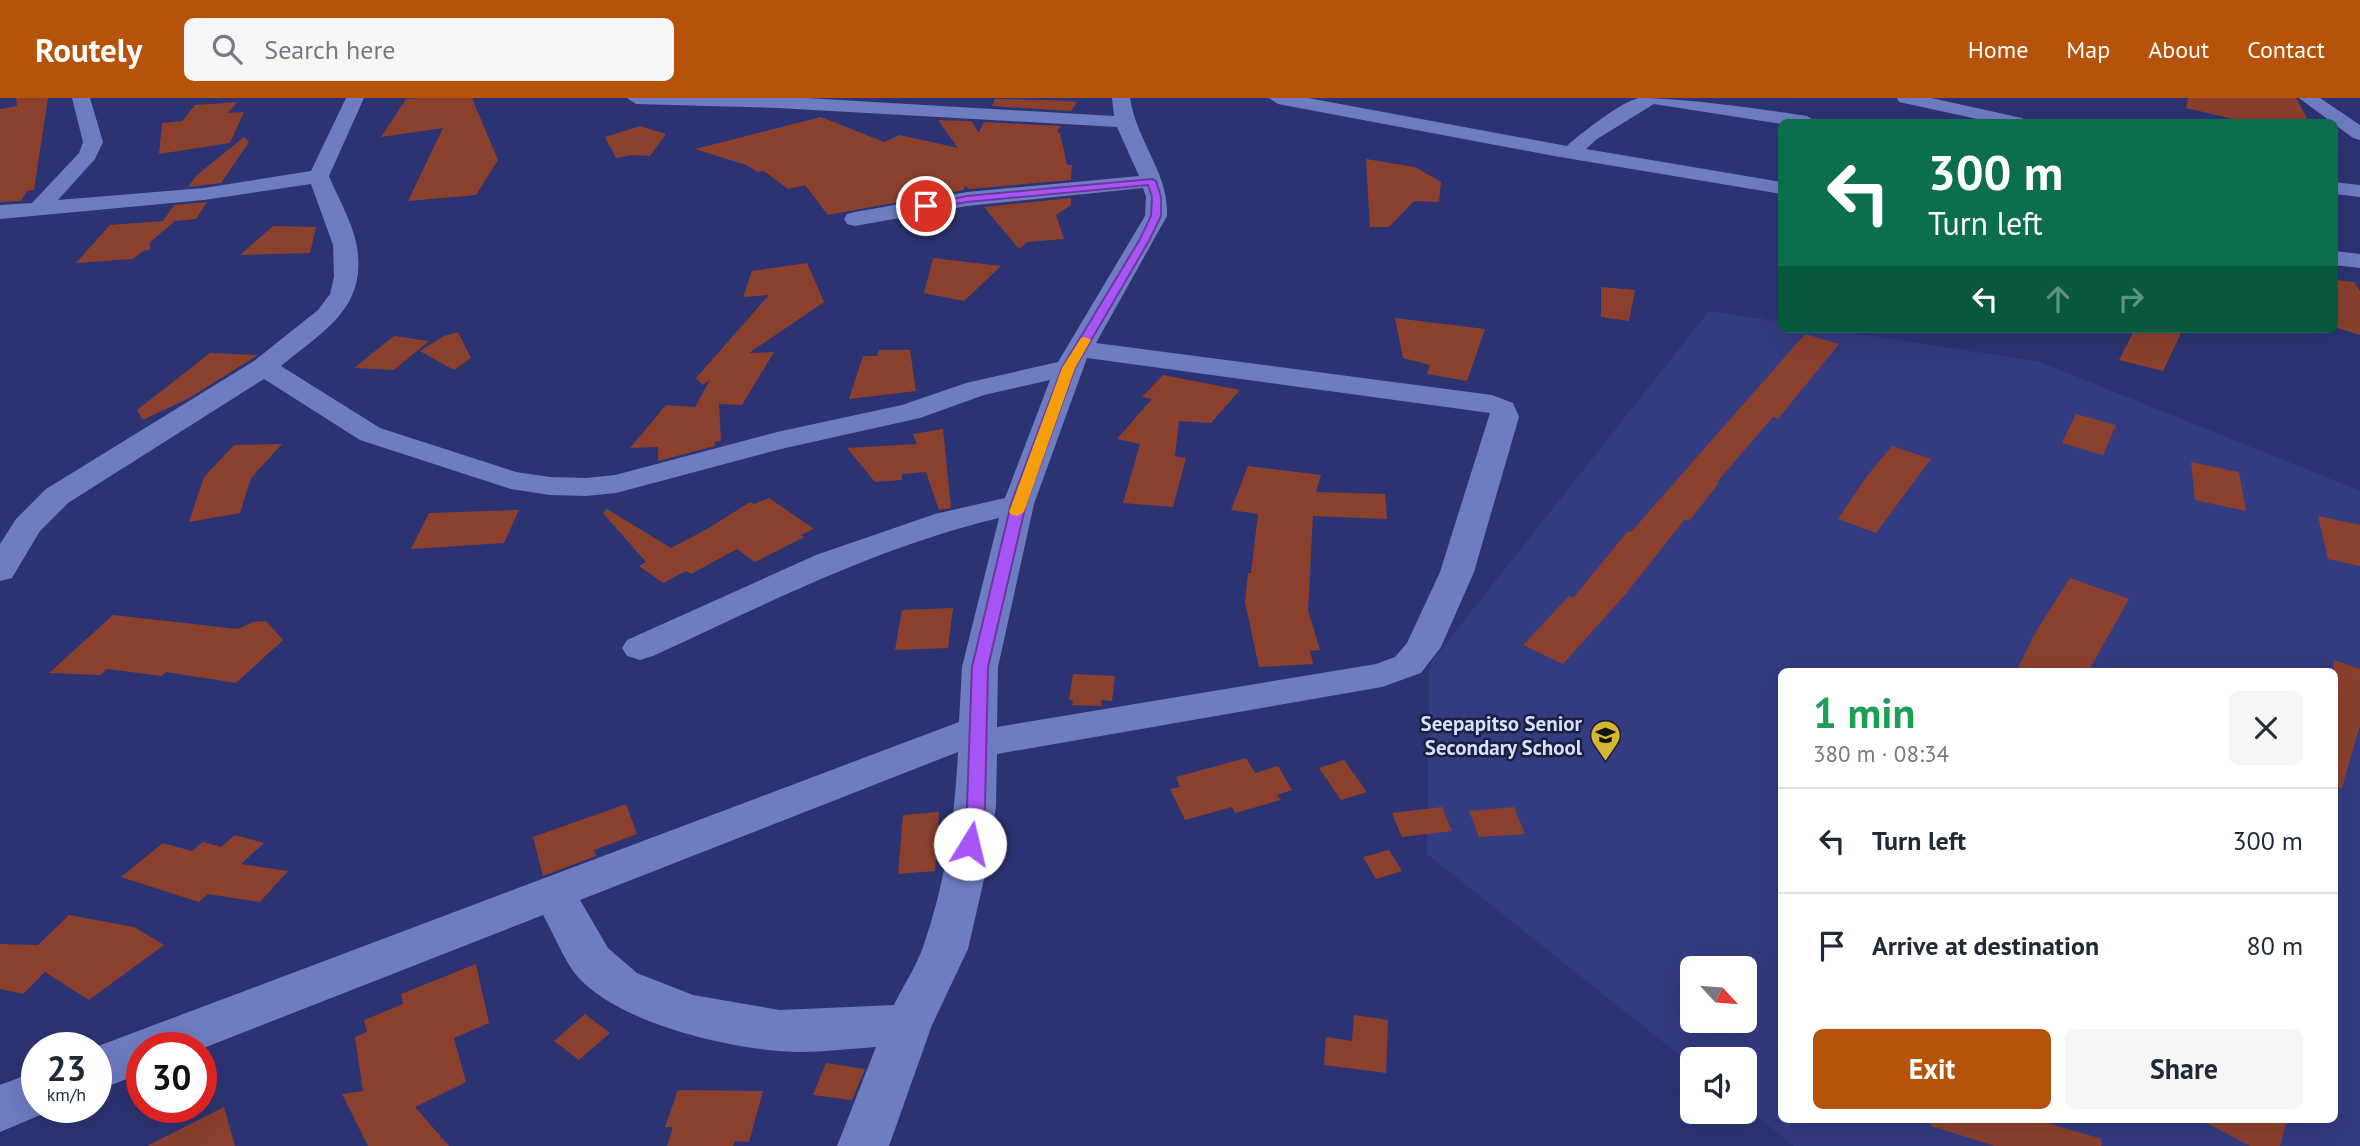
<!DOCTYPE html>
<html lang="en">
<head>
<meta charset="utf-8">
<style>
  body { margin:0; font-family:"PT Sans",sans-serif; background:#f6f6f7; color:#1f2937; height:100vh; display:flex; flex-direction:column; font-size:26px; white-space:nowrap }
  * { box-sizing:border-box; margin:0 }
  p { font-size:23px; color:#747a83 }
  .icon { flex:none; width:38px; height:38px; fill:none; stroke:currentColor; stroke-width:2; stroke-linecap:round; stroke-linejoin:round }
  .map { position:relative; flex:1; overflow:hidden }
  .sheet { position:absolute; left:1778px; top:570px; width:560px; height:455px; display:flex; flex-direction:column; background:#fff; border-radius:10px; box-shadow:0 7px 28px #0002 }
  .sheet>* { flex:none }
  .banner { position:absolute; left:1778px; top:21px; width:560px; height:214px; border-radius:10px; box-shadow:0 7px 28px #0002; background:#0b6e4f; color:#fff; overflow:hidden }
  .needle { width:46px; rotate:116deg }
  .fabs { position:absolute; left:1680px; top:858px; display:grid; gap:14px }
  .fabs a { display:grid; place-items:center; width:77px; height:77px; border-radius:10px; background:#fff; box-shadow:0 7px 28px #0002; font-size:35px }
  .speed { position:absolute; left:21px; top:934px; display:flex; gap:14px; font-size:35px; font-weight:700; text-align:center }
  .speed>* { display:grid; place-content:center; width:91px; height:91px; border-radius:50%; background:#fff; box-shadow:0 7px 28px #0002; line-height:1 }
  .speed small { font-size:18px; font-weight:400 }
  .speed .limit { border:10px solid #d22; background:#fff; color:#111 }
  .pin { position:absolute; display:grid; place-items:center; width:60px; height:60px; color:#fff; margin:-30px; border:4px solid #fff; border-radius:50%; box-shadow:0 2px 7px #0007 }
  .me { position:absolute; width:77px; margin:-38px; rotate:9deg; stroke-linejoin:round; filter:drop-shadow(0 0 5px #0008) }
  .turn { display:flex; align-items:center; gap:24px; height:147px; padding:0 35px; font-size:32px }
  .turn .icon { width:91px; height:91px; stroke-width:2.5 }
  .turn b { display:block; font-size:49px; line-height:60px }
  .lanes { display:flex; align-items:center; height:66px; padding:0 35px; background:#0003; justify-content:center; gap:35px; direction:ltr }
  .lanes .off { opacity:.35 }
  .round { display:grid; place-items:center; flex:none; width:74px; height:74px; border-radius:10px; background:#f6f6f7 }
  .summary { display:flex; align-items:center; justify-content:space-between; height:119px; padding:0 35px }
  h1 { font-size:42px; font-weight:600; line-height:52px; color:#1e9e55 }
  .action { display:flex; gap:14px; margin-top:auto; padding:14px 35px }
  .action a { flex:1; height:80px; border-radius:10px; background:#b45309; color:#fff; font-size:28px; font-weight:600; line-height:80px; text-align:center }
  .action a+a { background:#f6f6f7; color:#1f2937 }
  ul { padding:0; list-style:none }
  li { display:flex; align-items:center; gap:21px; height:105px; padding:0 35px; border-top:2px solid #e0e1e3 }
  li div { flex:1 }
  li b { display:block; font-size:26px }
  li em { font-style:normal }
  header { display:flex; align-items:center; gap:42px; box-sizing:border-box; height:98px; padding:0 35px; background:#b45309; color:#fff }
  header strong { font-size:33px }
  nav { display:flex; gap:38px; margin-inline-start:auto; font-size:24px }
  .search { width:490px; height:63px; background:#f6f6f7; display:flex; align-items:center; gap:18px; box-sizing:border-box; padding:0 24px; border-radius:10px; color:#747a83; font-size:26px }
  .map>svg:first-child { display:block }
  .built { fill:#333b81; fill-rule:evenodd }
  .building { fill:#8b402e }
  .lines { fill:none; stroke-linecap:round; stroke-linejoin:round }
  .minor { fill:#6e7cc1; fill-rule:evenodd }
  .route { fill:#a855f7; stroke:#6d37a1; stroke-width:2 }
  .slow { fill:#f59e0b }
  .labels { text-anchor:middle; stroke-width:5; stroke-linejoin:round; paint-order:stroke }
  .poi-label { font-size:21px; font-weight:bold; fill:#d7dffe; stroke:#1b203c; text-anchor:end }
</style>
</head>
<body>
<header>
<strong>Routely</strong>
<div class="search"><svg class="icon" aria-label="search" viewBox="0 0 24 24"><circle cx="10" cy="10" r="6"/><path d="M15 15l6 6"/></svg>Search here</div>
<nav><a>Home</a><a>Map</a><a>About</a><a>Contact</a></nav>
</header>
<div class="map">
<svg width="2360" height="1048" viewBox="0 0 2360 1048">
  <rect width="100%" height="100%" fill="#2c3372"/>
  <!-- built -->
  <path class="built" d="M1709 213 1781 224 1782 231H1826L2038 263 2360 393V1048H1794L1745 1009V961H1692V967L1427 756 1429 567ZM1782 574H2334V1022H1782ZM1692 870H1745V922H1692Z"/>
  <!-- building -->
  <g class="building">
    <path d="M16 0H48L34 92 27 93 21 103 0 104V11L17 8Z"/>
    <path d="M419 0H472L498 62 476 97 408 103 443 30 381 39 406 1Z"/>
    <path d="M2188 0H2296L2309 24H2247L2186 10Z"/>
    <path d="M995 1 1049 2 1077 4 1071 13 992 8Z"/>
    <path d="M237 4 228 15 244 14 230 45 159 56 162 25 182 23 195 7Z"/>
    <path d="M821 19 884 44 900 37 958 50 938 22 971 23 979 35 984 24 1061 28 1057 34 1060 35 1067 67H1072L1071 82 969 91 965 87 964 92 828 117 805 87 788 91 764 73 758 74 746 67 695 51Z"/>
    <path d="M640 28 666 36 650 58 632 57 616 60 605 39Z"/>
    <path d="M244 39 249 44 221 85 188 89 196 78Z"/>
    <path d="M1366 61 1415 69 1441 84 1439 104 1414 103 1389 129H1370Z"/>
    <path d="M1071 100V107L1056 117 1064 141 1027 144 1019 151 984 109Z"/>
    <path d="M207 104 196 121 175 123 150 144V152L143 153 133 161 76 165 110 127 163 123 174 107Z"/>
    <path d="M273 128 316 129 310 155 240 157Z"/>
    <path d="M933 160 1001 168 964 203 924 195Z"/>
    <path d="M807 165 824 204 749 255 774 254 742 307 719 306 721 343 714 344 715 348 658 363V349L630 350 666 307 695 309 710 282 702 287 696 280 769 197 743 199 752 173Z"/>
    <path d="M2334 182 2354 184 2360 193V237L2334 229Z"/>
    <path d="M1601 189 1635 192 1629 223 1601 219Z"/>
    <path d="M1395 220 1485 231 1467 283 1427 276 1430 267 1403 260Z"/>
    <path d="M2135 231H2183L2163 273 2119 262Z"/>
    <path d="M458 234 471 260 454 272 420 253 444 238Z"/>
    <path d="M1805 236 1839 246 1778 321 1773 319 1717 384 1719 385 1689 423 1685 421 1625 497 1563 566 1523 547 1569 498 1573 500 1628 433 1631 434Z"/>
    <path d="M394 238 429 243 394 272 354 270Z"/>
    <path d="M879 252H910L916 293 849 301 863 258H877Z"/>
    <path d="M210 255 258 257 189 300 143 322 137 312Z"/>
    <path d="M1163 277 1240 292 1211 325 1179 323 1175 358 1186 360 1173 409 1123 405 1140 346 1117 341 1152 301 1142 299Z"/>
    <path d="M2076 316 2116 327 2103 357 2062 345Z"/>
    <path d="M943 331 951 410 939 412 926 374 902 376V382L875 384 847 350 917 346 913 336Z"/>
    <path d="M282 346 251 380 240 415 189 424 204 379 234 347Z"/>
    <path d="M1892 348 1931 361 1876 435 1838 421 1867 378Z"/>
    <path d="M2191 364 2239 374 2246 413 2195 402Z"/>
    <path d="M1248 368 1321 377 1316 394 1385 396 1387 421 1313 418 1308 512 1320 552 1310 553 1313 566 1259 569 1245 504 1248 475H1251L1258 416 1231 412Z"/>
    <path d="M769 400 814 431 801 437 804 439 755 464 737 451 691 476 686 473 663 485 639 468 646 464 603 415 607 411 671 450 709 430 750 404 754 406Z"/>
    <path d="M519 412 504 445 411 451 429 415Z"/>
    <path d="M2318 418 2360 427V468L2328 461Z"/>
    <path d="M2070 480 2129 501 2088 574H2016L2035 535Z"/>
    <path d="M953 510 948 550 895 552 902 512Z"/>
    <path d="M113 517 238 531 253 524 266 523 283 542 236 585 166 574 162 578 107 571 100 577 49 575Z"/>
    <path d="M2334 562 2360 571V627L2342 690 2334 689Z"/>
    <path d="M1073 576 1115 578 1112 603 1102 602 1101 608 1072 607 1073 602H1069Z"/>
    <path d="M1246 660 1255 675 1278 668 1292 692 1277 697 1281 702 1235 715 1232 709 1185 722 1170 691 1180 689 1176 679Z"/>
    <path d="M1344 662 1367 694 1341 702 1319 670Z"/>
    <path d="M626 706 637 736 594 752 596 758 543 778 533 739Z"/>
    <path d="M1442 709 1452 733 1402 739 1392 715Z"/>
    <path d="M1514 709 1525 736 1479 739 1469 713Z"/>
    <path d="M939 714 935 773 898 776 903 717Z"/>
    <path d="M235 737 264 745 241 766 288 773 260 804 208 796 199 804 121 779 163 745 192 753 203 744 221 749Z"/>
    <path d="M1389 752 1402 773 1376 781 1363 759Z"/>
    <path d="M69 817 134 829 164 847 89 902 45 874 23 896 0 891V846L38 847Z"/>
    <path d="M476 866 489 925 454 940 466 984 415 1009 449 1048H368L342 996 363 993 355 939 367 934 364 922 403 906 401 896Z"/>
    <path d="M585 916 610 935 579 962 554 943Z"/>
    <path d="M1354 917 1388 922 1386 975 1324 967 1326 939 1352 943Z"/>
    <path d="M826 965 865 971 852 1002 813 997Z"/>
    <path d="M678 992 763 993 749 1044 735 1043 733 1048H667L673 1029H665Z"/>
    <path d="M224 1009 235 1048H147Z"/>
    <path d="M1932 1022H2037L2102 1041 2101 1048H1995L1931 1028Z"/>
    <path d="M2201 1022H2287L2280 1048H2250Z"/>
  </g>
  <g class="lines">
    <!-- minor -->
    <g class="minor">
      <path d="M72 0H90L103 44 95 61 58 102 204 90 311 73 346 0H364L329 78C338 100 353 125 357 149 367 211 323 233 281 268L380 330 516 374 550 379 586 380 615 377 777 334 902 307 966 285 1058 264 1145 118 1146 99 1143 90 967 108 855 128 847 126 844 121 847 116 855 114 967 94 1139 78 1117 29 778 10 636 6 627 0H806L1114 18 1112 0H1130C1137 45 1169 74 1167 118L1096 245 1492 297 1513 305 1519 319 1474 474 1441 549 1421 575 1382 589 997 656 996 708 988 764 968 851 932 927 889 1048H837L876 949C844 951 810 956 779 953 719 948 618 924 577 878 563 861 554 836 543 817L201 951 142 950V975L96 993V950H93L959 624 962 569 999 420C877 449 766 506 653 558L640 562 627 558 622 550 627 542 816 457 935 416 1005 400 1050 282 984 297 920 320 781 351 616 395 586 398 550 397 511 391 360 342 264 281 68 405 40 433 12 480 0 483V446L16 421 46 391 254 263 318 212 330 196 334 179 333 147 311 86 204 102 0 121V107L32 105 79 55 83 44ZM1087 260 1490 315 1440 474 1407 545 1395 559 1376 566 997 629 998 569 1034 406ZM958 654C955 720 945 786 923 849 916 869 903 888 894 907L780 912 693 897 637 875 608 850 580 802Z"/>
      <path d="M1269 0H1308L1567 48C1580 36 1622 3 1639 0 1683 0 1761 11 1807 18L1817 24 1782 26 1654 6 1597 41 1586 51 1782 84V96L1554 58 1278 6Z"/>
      <path d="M1897 0H1931L2022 20 2025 24H1991L1899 4Z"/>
      <path d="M2299 0H2320L2360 27V42L2353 40Z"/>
      <path d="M2334 84 2360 87V99L2334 96Z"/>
      <path d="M2334 153 2360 156V170L2334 167Z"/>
      <path d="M37 973V1010L55 1011 0 1034V987Z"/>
    </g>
  </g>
  <!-- route -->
  <path class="route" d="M1152 81 1156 83 1161 99V118L1150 141 1075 270 1026 406 988 569 985 708 979 746 977 751 970 753 963 751 960 746 967 708 972 569 1011 406 1062 270 1140 141 1151 118 1152 99 1148 87 967 104 926 111 921 108 967 98Z"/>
  <!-- slow -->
  <path class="slow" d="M1085 239 1091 242 1075 270 1024 414 1017 418 1012 417 1009 414 1062 270 1081 240Z"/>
  <!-- icons -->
  <defs>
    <symbol id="school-pin" viewBox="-11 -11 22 30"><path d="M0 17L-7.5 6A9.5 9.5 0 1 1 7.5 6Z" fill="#d5b534" stroke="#1b203c"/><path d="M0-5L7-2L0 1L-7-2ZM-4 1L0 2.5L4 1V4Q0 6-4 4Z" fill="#111"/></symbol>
  </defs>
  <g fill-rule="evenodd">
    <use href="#school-pin" x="1588" y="620" width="35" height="47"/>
  </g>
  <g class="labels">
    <!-- poi labels -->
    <g class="poi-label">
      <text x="1582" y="633">Seepapitso Senior<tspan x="1582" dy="24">Secondary School</tspan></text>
    </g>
  </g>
</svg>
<div class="fabs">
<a><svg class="needle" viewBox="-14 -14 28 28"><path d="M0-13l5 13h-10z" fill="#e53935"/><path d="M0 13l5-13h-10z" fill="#747a83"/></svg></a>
<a><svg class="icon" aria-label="sound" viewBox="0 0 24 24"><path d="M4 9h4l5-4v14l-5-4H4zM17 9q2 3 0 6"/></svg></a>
</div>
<div class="speed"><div>23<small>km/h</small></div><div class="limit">30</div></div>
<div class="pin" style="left:926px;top:108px;background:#d93025"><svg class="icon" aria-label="arrive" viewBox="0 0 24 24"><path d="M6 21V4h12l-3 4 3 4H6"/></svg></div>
<svg class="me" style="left:970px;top:746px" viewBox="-20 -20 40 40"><circle r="19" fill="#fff"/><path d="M0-13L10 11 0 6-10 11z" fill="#a855f7"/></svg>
<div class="banner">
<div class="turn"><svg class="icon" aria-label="left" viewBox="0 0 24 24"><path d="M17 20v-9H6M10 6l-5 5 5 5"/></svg><div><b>300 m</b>Turn left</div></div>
<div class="lanes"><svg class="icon" aria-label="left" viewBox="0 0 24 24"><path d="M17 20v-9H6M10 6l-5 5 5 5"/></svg><svg class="icon off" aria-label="ahead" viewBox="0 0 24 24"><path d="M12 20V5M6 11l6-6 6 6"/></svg><svg class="icon off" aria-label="right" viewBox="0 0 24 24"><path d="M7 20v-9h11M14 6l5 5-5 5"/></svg></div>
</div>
<section class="sheet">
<div class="summary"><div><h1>1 min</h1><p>380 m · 08:34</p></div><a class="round"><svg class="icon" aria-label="close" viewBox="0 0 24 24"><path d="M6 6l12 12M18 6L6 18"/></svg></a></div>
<ul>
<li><svg class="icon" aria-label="left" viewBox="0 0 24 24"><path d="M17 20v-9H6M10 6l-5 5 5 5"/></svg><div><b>Turn left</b></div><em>300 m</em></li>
<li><svg class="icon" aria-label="arrive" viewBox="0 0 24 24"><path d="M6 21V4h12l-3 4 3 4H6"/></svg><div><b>Arrive at destination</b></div><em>80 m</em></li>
</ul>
<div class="action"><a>Exit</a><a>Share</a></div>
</section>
</div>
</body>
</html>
